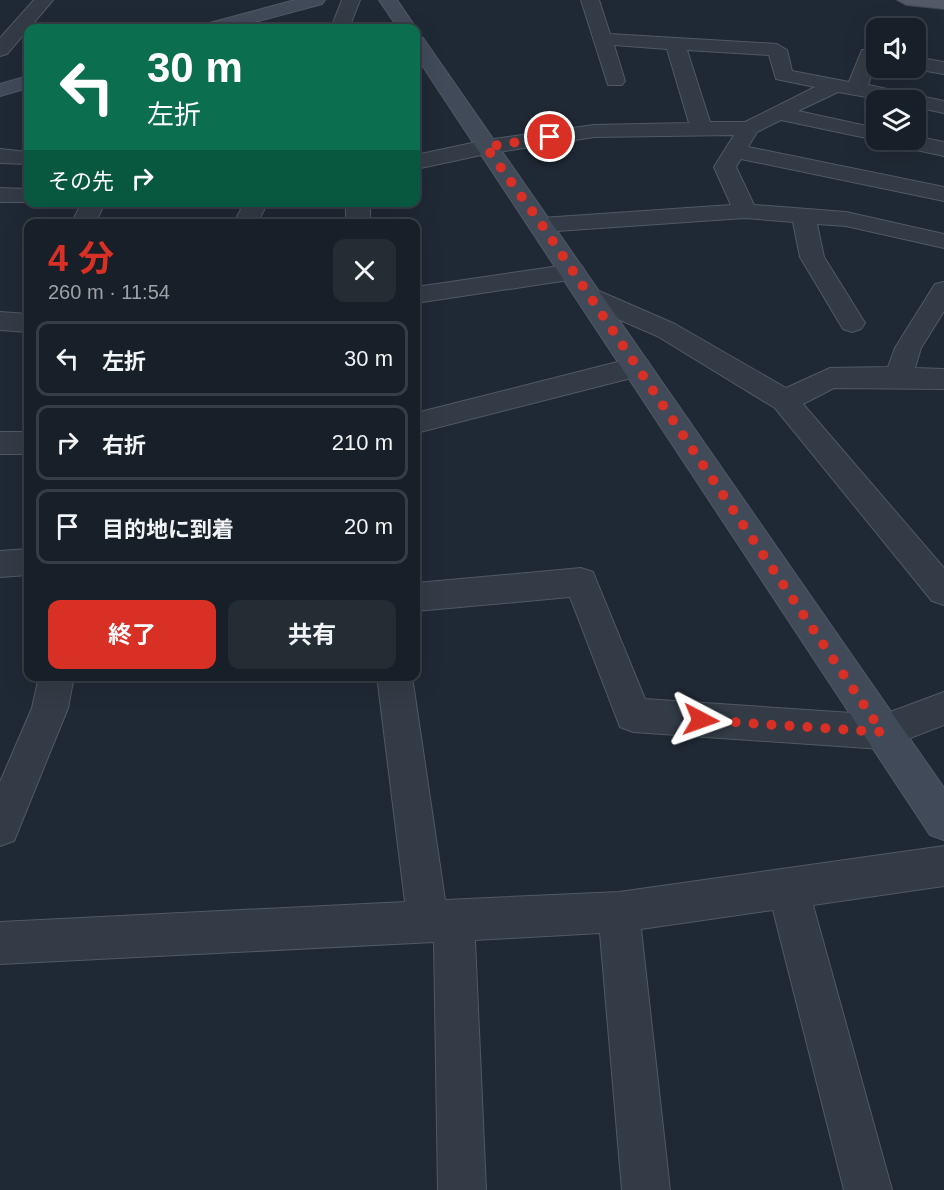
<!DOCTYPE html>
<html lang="ja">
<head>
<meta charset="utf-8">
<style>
  body { margin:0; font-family:Arial,"Noto Sans JP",sans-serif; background:#242c34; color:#f1f3f6; height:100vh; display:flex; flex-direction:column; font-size:22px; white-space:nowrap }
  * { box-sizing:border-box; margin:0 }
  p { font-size:20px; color:#9ea2a8 }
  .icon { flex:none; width:33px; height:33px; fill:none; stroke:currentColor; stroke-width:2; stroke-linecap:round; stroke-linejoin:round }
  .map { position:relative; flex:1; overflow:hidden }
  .drawer { position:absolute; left:24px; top:219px; width:396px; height:462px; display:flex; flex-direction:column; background:#171f28; border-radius:12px; box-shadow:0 6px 24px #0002,0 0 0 2px #363d45 }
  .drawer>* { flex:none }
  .hud { position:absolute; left:24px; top:24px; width:396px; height:183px; border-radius:12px; box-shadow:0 6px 24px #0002,0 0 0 2px #363d45; background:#0b6e4f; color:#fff; overflow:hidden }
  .fabs { position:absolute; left:866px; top:18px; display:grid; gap:12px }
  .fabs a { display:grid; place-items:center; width:60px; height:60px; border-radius:12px; background:#171f28; box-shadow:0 6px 24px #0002,0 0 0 2px #363d45; font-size:30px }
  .pin { position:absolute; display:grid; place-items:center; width:51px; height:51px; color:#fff; margin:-26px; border:3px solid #fff; border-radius:50%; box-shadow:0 2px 6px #0007 }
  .me { position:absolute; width:66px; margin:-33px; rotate:94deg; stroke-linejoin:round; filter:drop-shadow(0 0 4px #0008) }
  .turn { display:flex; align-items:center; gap:21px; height:126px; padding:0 24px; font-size:27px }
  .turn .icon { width:78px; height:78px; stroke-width:2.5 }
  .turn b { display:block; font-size:42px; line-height:51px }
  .then { display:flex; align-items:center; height:57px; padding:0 24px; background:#0003; gap:12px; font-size:22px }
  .round { display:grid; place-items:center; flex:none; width:63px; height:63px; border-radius:12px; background:#242c34 }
  .summary { display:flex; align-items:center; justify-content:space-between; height:102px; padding:0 24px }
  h1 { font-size:36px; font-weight:700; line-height:45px; color:#d93025 }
  .button { display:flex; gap:12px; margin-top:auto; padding:12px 24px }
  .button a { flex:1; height:69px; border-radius:12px; background:#d93025; color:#fff; font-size:24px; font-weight:700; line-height:69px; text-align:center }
  .button a+a { background:#242c34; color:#f1f3f6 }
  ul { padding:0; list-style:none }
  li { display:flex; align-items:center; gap:18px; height:75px; margin:0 12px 9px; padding:0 12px; border:3px solid #363d45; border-radius:12px }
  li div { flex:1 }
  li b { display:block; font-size:22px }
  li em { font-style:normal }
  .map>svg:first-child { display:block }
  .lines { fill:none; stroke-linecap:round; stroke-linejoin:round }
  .street-casing { stroke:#505964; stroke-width:2 }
  .secondary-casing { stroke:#505964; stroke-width:2 }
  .primary-casing { stroke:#3c4450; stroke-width:2 }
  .street { fill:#333b46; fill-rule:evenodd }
  .secondary { fill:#414a59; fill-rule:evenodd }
  .primary { fill:#515a66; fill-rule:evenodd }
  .route { stroke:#d93025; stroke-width:10; stroke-dasharray:0 18 }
</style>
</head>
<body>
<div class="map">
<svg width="944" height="1190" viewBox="0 0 944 1190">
  <rect width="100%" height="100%" fill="#1f2935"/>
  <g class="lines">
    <defs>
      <g id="street">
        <path d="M34 0H53L7 54 0 56V38Z"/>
        <path d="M342 0H360L349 28H331Z"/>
        <path d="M581 0H599L610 34 777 44 787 50 792 71 849 82 862 50H876V62L868 85 944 101V113L915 107V100H884L838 92 798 111 876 128V140H880H876L781 120 757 132 748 147 944 187V201L741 159 736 167 754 205 846 212 944 234V248L846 226 817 224 824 257 865 323 861 329 852 332 843 329 800 257 793 222 745 218 542 232 534 230 530 225 534 220 542 218 731 205 714 167 734 135 594 137 486 154 416 169V155L486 140 594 125 689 123 667 49 614 45 625 81 622 85H608ZM687 50 769 55 776 79 815 87 745 122H710Z"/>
        <path d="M915 57 944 62V74L909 68H915Z"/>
        <path d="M915 136 944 142V156L893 145 890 140H915Z"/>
        <path d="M0 149 28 152V164L0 163Z"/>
        <path d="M0 188 28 189 30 202H0Z"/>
        <path d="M82 202H105L95 224H71Z"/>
        <path d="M245 202H268L257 224H233Z"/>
        <rect x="346" y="202" width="24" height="22"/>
        <path d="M573 264 582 266 585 272 582 278 416 303V287Z"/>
        <path d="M944 282V311L921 348 915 368 944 369V389L834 388 803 404 944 568V605L932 601 775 408 657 336 581 303 577 297 581 291 590 289 599 291 675 324 786 388 830 368 888 367 895 348 935 284Z"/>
        <path d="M0 312 28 314V332L0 330Z"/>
        <path d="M637 357 647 360 651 367 647 374 416 433V413Z"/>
        <rect x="0" y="432" width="28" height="22"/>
        <path d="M28 549V575L0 577V551Z"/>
        <path d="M581 568 593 572 597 582 645 699 882 715 944 692V725L882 749 633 732 620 727 570 597 416 611V583Z"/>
        <path d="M39 676H74L68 708 14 841 0 846V782L32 708Z"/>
        <path d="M377 676H412L445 900 619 892 944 846V886L813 905 892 1190H844L773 910 641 929 670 1190H622L600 933 475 940 486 1190H438L434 942 0 964V922L405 902Z"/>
      </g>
      <g id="secondary">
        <path d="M295 0H325L322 4 232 28H204L206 24Z"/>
        <path d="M379 0H397L416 28V29L398 28Z"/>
        <path d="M416 36 423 38 944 788V840L930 835 416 56Z"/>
        <path d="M28 76V88L0 96V84Z"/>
      </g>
      <path id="primary" d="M897 0H944V9L906 5Z"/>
    </defs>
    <!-- street casing -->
    <use href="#street" class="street-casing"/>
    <!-- secondary casing -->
    <use href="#secondary" class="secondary-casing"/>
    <!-- primary casing -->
    <use href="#primary" class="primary-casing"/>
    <!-- street -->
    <use href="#street" class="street"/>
    <!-- secondary -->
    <use href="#secondary" class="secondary"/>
    <!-- primary -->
    <use href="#primary" class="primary"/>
  </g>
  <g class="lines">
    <!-- route -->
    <path class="route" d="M550 137 486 147 542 225 882 732 701 720"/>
  </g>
</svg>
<div class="fabs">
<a><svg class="icon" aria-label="sound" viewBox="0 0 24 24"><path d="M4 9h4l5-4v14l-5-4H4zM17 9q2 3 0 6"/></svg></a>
<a><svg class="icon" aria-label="layers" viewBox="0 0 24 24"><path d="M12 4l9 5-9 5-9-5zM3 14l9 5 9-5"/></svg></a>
</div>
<div class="pin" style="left:550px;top:137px;background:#d93025"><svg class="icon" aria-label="arrive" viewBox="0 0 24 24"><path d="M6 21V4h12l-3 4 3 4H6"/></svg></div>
<svg class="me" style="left:701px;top:720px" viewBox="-20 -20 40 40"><path d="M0-17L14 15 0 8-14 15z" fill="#d93025" stroke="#fff" stroke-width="4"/></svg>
<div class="hud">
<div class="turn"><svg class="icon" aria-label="left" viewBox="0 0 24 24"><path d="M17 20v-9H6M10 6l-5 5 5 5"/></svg><div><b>30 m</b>左折</div></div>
<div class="then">その先<svg class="icon" aria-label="right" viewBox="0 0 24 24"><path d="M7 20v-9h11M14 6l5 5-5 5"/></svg></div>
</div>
<section class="drawer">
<div class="summary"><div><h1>4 分</h1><p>260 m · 11:54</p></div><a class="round"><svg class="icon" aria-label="close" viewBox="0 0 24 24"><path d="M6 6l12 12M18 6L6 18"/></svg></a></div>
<ul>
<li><svg class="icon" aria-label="left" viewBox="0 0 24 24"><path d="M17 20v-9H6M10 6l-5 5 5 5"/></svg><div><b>左折</b></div><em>30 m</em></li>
<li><svg class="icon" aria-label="right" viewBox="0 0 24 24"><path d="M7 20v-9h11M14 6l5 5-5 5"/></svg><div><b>右折</b></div><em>210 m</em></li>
<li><svg class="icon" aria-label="arrive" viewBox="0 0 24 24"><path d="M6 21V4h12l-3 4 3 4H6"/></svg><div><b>目的地に到着</b></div><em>20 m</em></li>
</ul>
<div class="button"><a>終了</a><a>共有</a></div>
</section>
</div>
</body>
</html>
